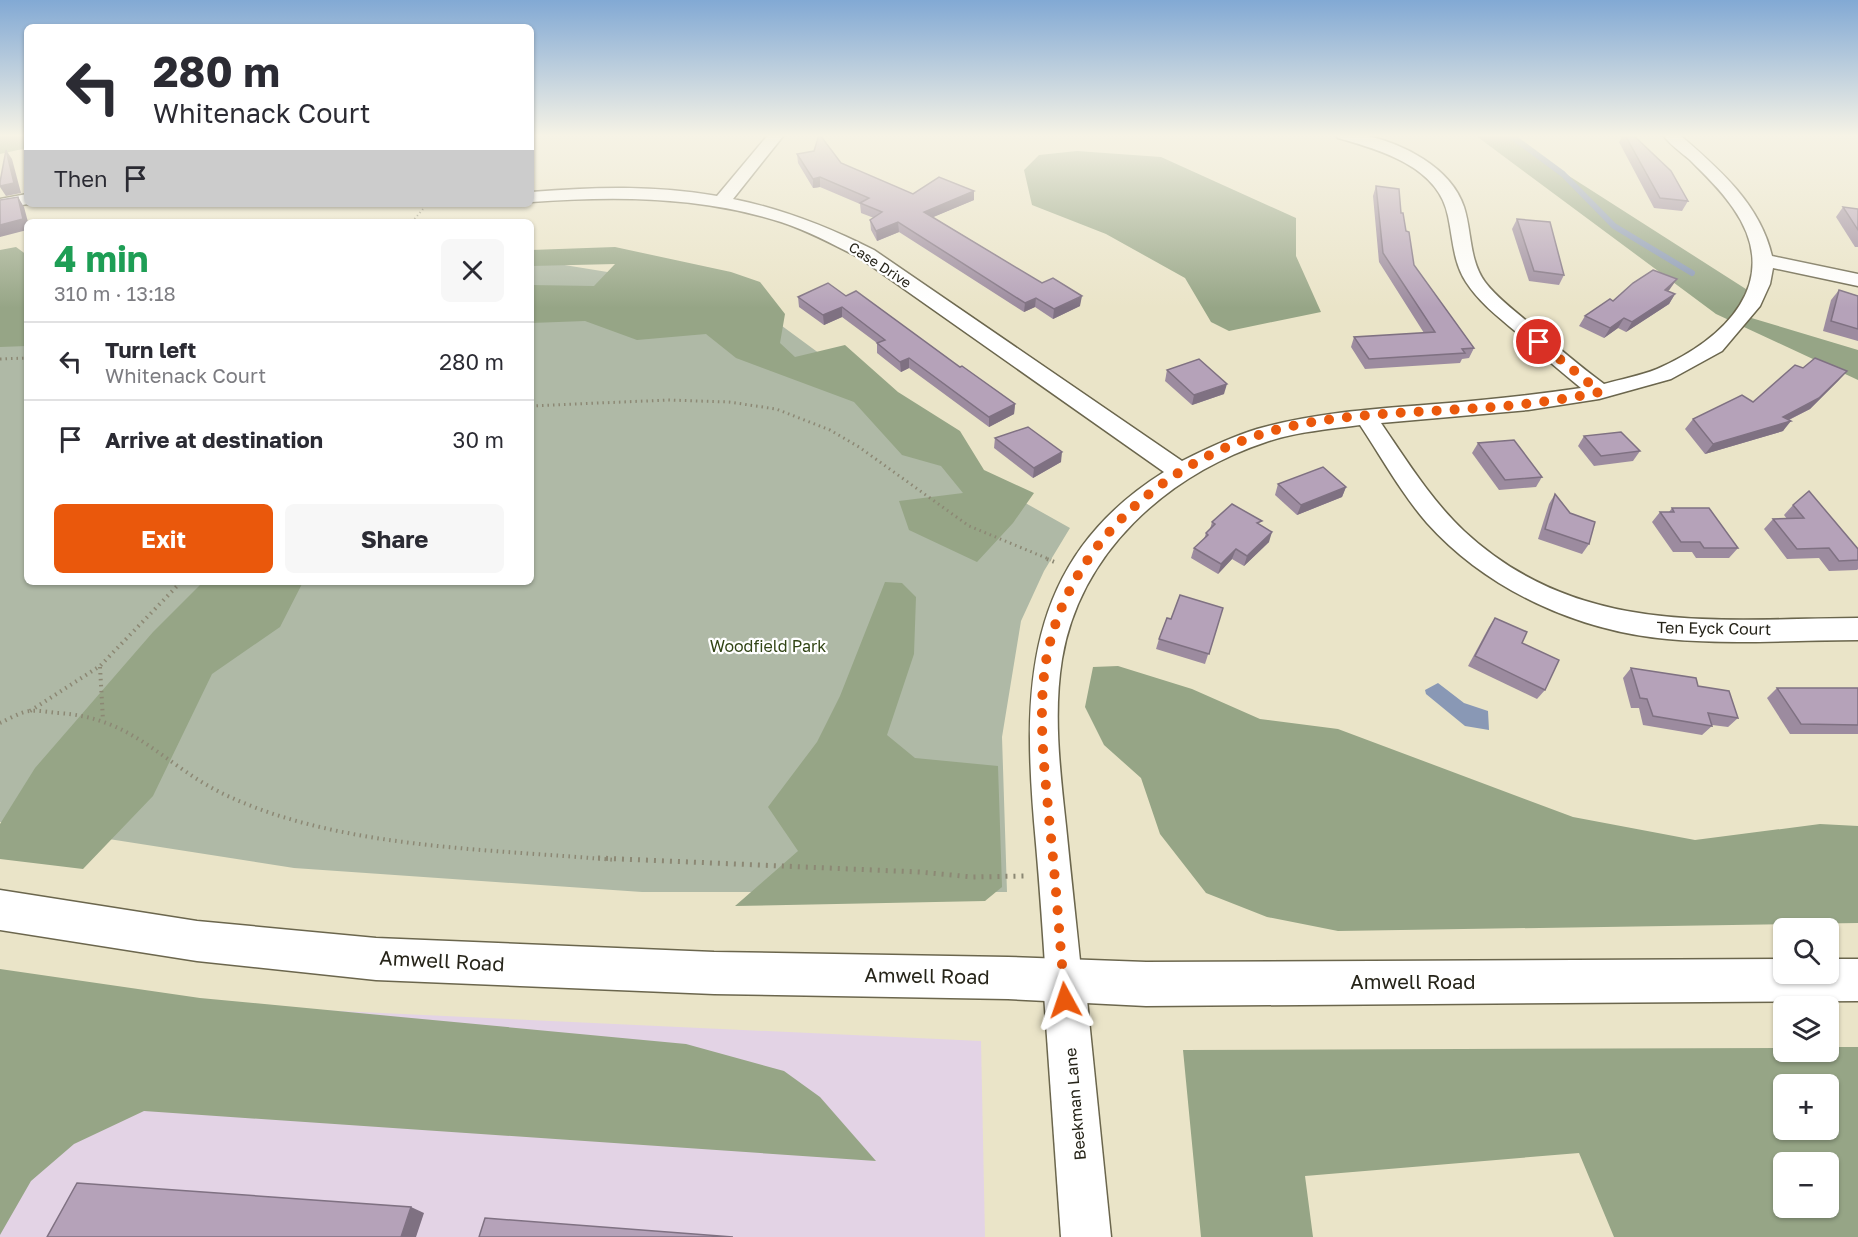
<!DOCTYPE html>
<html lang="en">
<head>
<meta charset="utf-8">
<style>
  body { margin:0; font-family:"Golos Text",sans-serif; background:#f7f7f7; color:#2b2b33; height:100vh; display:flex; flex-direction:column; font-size:22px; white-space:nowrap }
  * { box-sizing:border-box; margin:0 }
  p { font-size:20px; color:#7c7c81 }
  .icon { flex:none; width:33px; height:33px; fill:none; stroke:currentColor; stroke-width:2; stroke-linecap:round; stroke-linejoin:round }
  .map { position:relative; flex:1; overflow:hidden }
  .drawer { position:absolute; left:24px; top:219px; width:510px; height:366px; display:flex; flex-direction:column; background:#fff; border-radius:9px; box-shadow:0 2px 4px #0004 }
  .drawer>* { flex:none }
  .guide { position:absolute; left:24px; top:24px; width:510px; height:183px; border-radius:9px; box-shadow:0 2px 4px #0004; background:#fff; color:#2b2b33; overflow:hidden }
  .buttons { position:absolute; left:1773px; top:918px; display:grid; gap:12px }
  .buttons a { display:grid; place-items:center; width:66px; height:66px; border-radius:9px; background:#fff; box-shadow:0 2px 4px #0004; font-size:30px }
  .pin { position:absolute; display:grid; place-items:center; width:51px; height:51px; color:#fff; margin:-26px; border:3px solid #fff; border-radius:50%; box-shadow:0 2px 6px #0007 }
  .me { position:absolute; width:66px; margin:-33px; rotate:355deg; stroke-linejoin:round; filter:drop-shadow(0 0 4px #0008) }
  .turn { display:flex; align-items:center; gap:21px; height:126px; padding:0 30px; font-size:27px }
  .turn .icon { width:78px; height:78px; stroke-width:2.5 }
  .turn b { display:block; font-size:42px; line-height:51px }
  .then { display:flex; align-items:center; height:57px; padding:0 30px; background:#0003; gap:12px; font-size:22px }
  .round { display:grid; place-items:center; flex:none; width:63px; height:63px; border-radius:9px; background:#f7f7f7 }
  .overview { display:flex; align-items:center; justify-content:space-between; height:102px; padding:0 30px }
  h1 { font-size:36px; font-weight:700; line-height:45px; color:#1e9e55 }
  .action { display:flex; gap:12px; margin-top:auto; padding:12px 30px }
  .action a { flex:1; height:69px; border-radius:9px; background:#ea580c; color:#fff; font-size:24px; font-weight:700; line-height:69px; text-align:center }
  .action a+a { background:#f7f7f7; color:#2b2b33 }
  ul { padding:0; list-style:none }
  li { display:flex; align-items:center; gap:18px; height:78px; padding:0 30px; border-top:2px solid #e1e1e2 }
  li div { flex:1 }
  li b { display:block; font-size:22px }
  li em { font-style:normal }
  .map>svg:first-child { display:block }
  .commercial { fill:#e3d3e5 }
  .green { fill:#afb9a6 }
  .forest { fill:#96a586; fill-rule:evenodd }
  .water { fill:#8998b5 }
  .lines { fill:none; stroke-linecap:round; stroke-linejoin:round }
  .stream { stroke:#8998b5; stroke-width:6 }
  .minor-casing { stroke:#6b664d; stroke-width:3 }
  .tertiary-casing { stroke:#6b664d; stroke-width:3 }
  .secondary-casing { stroke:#6b664d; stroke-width:3 }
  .path-far3 { stroke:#8c8874; stroke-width:2; stroke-dasharray:1 3; stroke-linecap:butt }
  .path-far2 { stroke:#8c8874; stroke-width:3; stroke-dasharray:1.5 4; stroke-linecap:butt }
  .path-far1 { stroke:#8c8874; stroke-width:4; stroke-dasharray:1.5 4.5; stroke-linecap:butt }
  .path { stroke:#8c8874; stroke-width:5; stroke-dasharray:2 6; stroke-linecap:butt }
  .minor { fill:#fff; fill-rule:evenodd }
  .tertiary { fill:#fff; fill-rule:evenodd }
  .secondary { fill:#fff; fill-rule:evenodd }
  .wall { fill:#9c8b9f }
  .shaded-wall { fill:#7f7182 }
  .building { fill:#b5a2b9; stroke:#7f7182; stroke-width:1.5 }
  .route { stroke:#ea580c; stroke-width:10; stroke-dasharray:0 18 }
  .labels { text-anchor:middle; stroke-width:4.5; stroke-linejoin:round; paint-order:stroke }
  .far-street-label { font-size:14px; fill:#262419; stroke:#fff }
  .street-label { font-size:16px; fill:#262419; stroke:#fff }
  .park-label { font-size:16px; fill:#314414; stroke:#fff }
  .near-street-label { font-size:20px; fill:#262419; stroke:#fff }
</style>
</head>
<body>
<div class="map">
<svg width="1858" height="1237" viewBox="0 0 1858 1237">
  <rect width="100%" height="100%" fill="#eae4c8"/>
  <!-- commercial -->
  <path class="commercial" d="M80 999 981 1041 985 1237H0V1124Z"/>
  <!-- green -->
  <path class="green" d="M27 260V582H531V263H552L737 293 880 398 961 467 1070 528 1044 571 1021 621 1002 737 1007 892H642L294 868 0 822V265Z"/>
  <!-- forest -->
  <g class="forest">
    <path d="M0 135H27V148L0 154Z"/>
    <path d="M1475 135H1513L1522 146 1749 291 1738 314 1858 350V380L1716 314Z"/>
    <path d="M1077 151 1161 157 1296 218V256L1321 312 1229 331 1211 322 1185 278 1106 234 1032 205 1024 170 1039 155Z"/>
    <path d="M16 247 27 255V346L0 347V250Z"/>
    <path d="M615 247 731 272 760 282 785 314 780 343 795 357 845 345 898 392 960 431 984 470 1034 493 1013 523 977 562 909 530 899 501 963 493 941 466 902 455 854 402 736 358 706 334 637 340 585 321 531 323V285L594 286 615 264 531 266V250Z"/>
    <path d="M203 582H303L280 627 212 674 153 796 83 869 0 859V824L35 768 153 632Z"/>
    <path d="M885 582 902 583 916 597 914 654 887 735 915 758 998 766 1002 887 985 901 735 906 798 851 768 807 817 742 840 696Z"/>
    <path d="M1118 666 1192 689 1260 719 1338 729 1573 817 1695 840 1820 824 1858 826V923L1338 931 1267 917 1206 893 1160 834 1141 778 1104 745 1085 707 1093 667Z"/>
    <path d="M0 969 200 998 686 1044 784 1071 820 1097 876 1161 144 1111 74 1144 31 1181 0 1235Z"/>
    <path d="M1829 1047H1858V1237H1614L1579 1153 1305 1176 1313 1237H1201L1183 1050 1783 1048 1784 1052H1828ZM1784 1084H1828V1130H1784ZM1784 1162H1828V1208H1784Z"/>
  </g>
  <!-- water -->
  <path class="water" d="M1438 683 1464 703 1488 711 1489 730 1465 726 1426 694 1425 690Z"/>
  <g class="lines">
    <!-- stream -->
    <path class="stream" d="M1510 135 1563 174 1614 226 1692 273"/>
    <defs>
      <g id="minor">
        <path d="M768 135H784L733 199C783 209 828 227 874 250L1182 461C1206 449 1231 437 1257 429 1316 412 1376 409 1436 404 1485 400 1533 395 1581 388 1559 370 1537 351 1515 331 1497 316 1479 302 1466 282 1453 262 1453 239 1448 216 1439 167 1381 150 1338 138L1336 135C1345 135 1355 134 1364 135 1402 143 1451 167 1464 207 1472 232 1469 260 1485 282 1497 298 1514 310 1529 323 1554 344 1578 365 1604 384 1621 379 1640 376 1657 369 1724 340 1785 282 1733 208 1721 190 1705 175 1690 160 1681 152 1670 145 1663 135H1680C1719 169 1760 204 1772 256L1858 274V286L1773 268 1770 284 1760 306 1722 351 1671 379 1599 399 1528 410 1381 423C1407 461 1431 500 1464 531 1578 637 1717 619 1858 618V640C1795 640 1730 645 1667 639 1578 631 1487 590 1427 523 1401 493 1382 458 1360 425 1329 429 1296 432 1266 442 1167 475 1080 552 1062 659 1053 714 1060 771 1066 826 1071 878 1077 929 1082 980L1076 992 1064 998 1052 992 1046 980C1043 935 1040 889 1036 844 1022 693 1021 562 1164 472L860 258C834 245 809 231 781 222 700 196 615 196 531 202V192C593 187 655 185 717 196Z"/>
        <path d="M27 194 28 204 0 209V199Z"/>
      </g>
      <path id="tertiary" d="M1064 959 1079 965 1085 980 1111 1237H1061L1043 980 1049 965Z"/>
      <path id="secondary" d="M0 890 197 921 376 938 714 952 1008 957 1146 962 1784 959V974H1828V959H1858V1001L1146 1006 1008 999 714 994 376 980 197 961 0 930Z"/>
    </defs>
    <!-- minor casing -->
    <use href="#minor" class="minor-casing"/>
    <!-- tertiary casing -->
    <use href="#tertiary" class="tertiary-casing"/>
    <!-- secondary casing -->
    <use href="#secondary" class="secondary-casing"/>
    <!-- path-far3 -->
    <path class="path-far3" d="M412 222 423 209"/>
    <!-- path-far2 -->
    <g class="path-far2">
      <path d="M0 359 27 358"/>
      <path d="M531 406 668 400 729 402 776 409 830 430 859 447 969 526 1051 560"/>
    </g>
    <!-- path-far1 -->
    <g class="path-far1">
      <path d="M1047 559 1057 563"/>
      <path d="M100 667 103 720"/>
      <path d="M30 711 100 666 181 582"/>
      <path d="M0 723C9 719 20 712 30 711 38 710 48 712 57 713 136 717 165 768 230 797 344 849 491 849 615 860"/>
    </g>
    <!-- path -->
    <path class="path" d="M598 858 919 872 972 877 1025 876"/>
    <!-- minor -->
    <use href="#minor" class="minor"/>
    <!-- tertiary -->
    <use href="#tertiary" class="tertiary"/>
    <!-- secondary -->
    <use href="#secondary" class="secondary"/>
  </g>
  <!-- wall -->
  <g class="wall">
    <path d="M822 135H847L846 136H822Z"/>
    <path d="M1623 135H1633L1688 201 1682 211 1654 208 1619 142Z"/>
    <path d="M797 154 841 163 913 194 974 191V200L933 217 1042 283 1080 306 1053 319 1035 307 1024 312 899 232 877 241 871 230 870 220 874 218 861 213 860 204 820 187 813 188 798 163Z"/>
    <path d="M1376 186 1401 213 1414 265 1474 348 1469 358 1462 359 1460 363 1365 369 1351 347 1354 337 1424 333 1379 262 1373 196Z"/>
    <path d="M1843 207 1858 209V247H1855L1836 217Z"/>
    <path d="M1517 219 1564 275 1559 285 1529 281 1512 229Z"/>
    <path d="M1670 289 1668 291 1675 294 1669 304 1626 332 1618 328 1604 338 1579 326 1585 316 1613 301Z"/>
    <path d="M1839 290 1858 296V341L1823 331 1831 300Z"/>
    <path d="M846 296 960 367 1015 404 1014 414 989 427 909 368 901 372 877 353V343L842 317 824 325 799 307 798 297Z"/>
    <path d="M1803 368 1847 371 1838 381 1810 409 1789 420 1783 431 1705 454 1685 429 1693 419 1753 402Z"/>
    <path d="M1167 370 1224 394 1192 405 1165 381Z"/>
    <path d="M1584 436 1640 451 1633 461 1594 466 1578 446Z"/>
    <path d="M995 438 1061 462 1033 478 994 448Z"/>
    <path d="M1478 443 1542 477 1536 487 1499 490 1472 453Z"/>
    <path d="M1278 484 1346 487 1342 497 1297 515 1275 495Z"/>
    <path d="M1555 494 1589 544 1582 554 1538 539 1549 504Z"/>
    <path d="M1793 505 1858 549V569L1857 570 1829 571 1819 558 1787 559 1764 529 1773 519H1787L1784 515Z"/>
    <path d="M1672 508 1738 548 1729 558H1696L1692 552H1673L1652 522 1660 512H1669Z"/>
    <path d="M1212 522 1260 525 1269 542 1244 566 1232 559 1218 574 1191 558 1194 548 1204 539 1206 533 1210 529Z"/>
    <path d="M1223 608 1205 664 1156 649 1159 639 1171 619Z"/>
    <path d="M1495 618 1545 690 1537 699 1468 666 1489 627Z"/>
    <path d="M1631 668 1698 686 1738 718 1728 727 1712 725V726L1702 735 1643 725 1639 708H1631L1623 678Z"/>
    <path d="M1777 688H1858V734H1790L1767 698Z"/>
  </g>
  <!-- shaded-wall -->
  <g class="shaded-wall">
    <path d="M6 150 12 159 21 193 6 196 0 187Z"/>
    <path d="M820 177V187L813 188V179Z"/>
    <path d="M974 191V200L924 221V212Z"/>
    <path d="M18 197 24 207 28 222H27V230L0 237V225Z"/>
    <path d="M898 222 899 232 877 241 876 231Z"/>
    <path d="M1677 279 1670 289 1659 300 1665 290Z"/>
    <path d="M1675 294 1669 304 1626 332 1632 322Z"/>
    <path d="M1082 296 1080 306 1053 319 1054 309Z"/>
    <path d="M1036 298 1035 307 1024 312 1025 303Z"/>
    <path d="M842 307V317L824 325 823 315Z"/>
    <path d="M1624 318 1618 328 1604 338 1610 328Z"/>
    <path d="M909 358V368L901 372 900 362Z"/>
    <path d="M1847 371 1838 381 1810 409 1780 424 1791 421 1783 431 1705 454 1713 444 1783 417Z"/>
    <path d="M1227 384 1224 394 1192 405 1194 395Z"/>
    <path d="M1015 404 1014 414 989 427V417Z"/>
    <path d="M1062 452 1061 462 1033 478 1034 468Z"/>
    <path d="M1346 487 1342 497 1297 515 1301 505Z"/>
    <path d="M1272 532 1269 542 1244 566 1247 556Z"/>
    <path d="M1236 549 1232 559 1218 574 1221 564Z"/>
    <path d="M411 1207 424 1213 416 1237H401Z"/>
  </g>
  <!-- building -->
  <g class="building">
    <path d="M819 135H820L841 163 913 194 939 177 974 191 924 212 1042 283 1053 278 1082 296 1054 309 1036 298 1025 303 898 222 876 231 870 220 882 212 860 203 869 198 820 177 813 179 797 154 814 151Z"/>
    <path d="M1625 135H1633L1671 171 1688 201 1660 198Z"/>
    <path d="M6 150 14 183 0 186V182Z"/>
    <path d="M1376 186 1399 189 1401 213H1403L1406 231 1409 232 1414 265 1474 348 1462 349 1465 353 1369 359 1354 337 1435 332 1383 253Z"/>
    <path d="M18 197 23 219 0 225V200Z"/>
    <path d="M1843 207 1858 209V230Z"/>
    <path d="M1517 219 1550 222 1564 275 1534 271Z"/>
    <path d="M1653 270 1677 279 1665 290 1675 294 1632 322 1624 318 1610 328 1585 316 1610 299 1613 301 1633 283Z"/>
    <path d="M828 283 846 296 856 291 960 367 962 366 1015 404 989 417 909 358 900 362 877 343 885 340 842 307 823 315 798 297Z"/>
    <path d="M1839 290 1858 296V329L1831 321Z"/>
    <path d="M1815 358 1847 371 1819 398 1783 417 1791 421 1713 444 1693 419 1742 395 1753 402 1795 365 1803 368Z"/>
    <path d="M1199 359 1227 384 1194 395 1167 370Z"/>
    <path d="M1028 427 1062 452 1034 468 995 438Z"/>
    <path d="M1621 432 1640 451 1601 456 1584 436Z"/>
    <path d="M1514 440 1542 477 1505 480 1478 443Z"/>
    <path d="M1323 467 1346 487 1301 505 1278 484Z"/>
    <path d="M1809 491 1858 549V560L1839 561 1829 548 1797 549 1773 519 1804 518 1793 505Z"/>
    <path d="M1555 494 1570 513 1595 522 1589 544 1545 529Z"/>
    <path d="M1232 504 1262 521 1257 523 1272 532 1247 556 1236 549 1221 564 1194 548 1208 535 1206 533 1215 524 1212 522Z"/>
    <path d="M1672 508H1709L1738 548H1704L1700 542H1681L1660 512H1674Z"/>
    <path d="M1180 595 1223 608 1209 654 1159 639 1167 618 1171 619Z"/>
    <path d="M1495 618 1527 632 1522 643 1559 660 1545 690 1475 656Z"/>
    <path d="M1631 668 1696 678 1698 686 1729 691 1738 718 1708 713 1712 726 1653 716 1647 699 1640 698Z"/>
    <path d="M1777 688H1858V725L1801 724Z"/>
    <path d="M77 1183 411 1207 401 1237H47Z"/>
    <path d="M485 1218 733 1237H479Z"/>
  </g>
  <!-- sky -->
  <linearGradient id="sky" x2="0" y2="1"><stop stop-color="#82a9d4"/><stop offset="0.44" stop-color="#f6f3e6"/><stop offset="1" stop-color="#f6f3e6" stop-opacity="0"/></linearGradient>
  <rect width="1858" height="308" fill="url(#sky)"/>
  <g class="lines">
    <!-- route -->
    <path class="route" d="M1065 1000C1060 943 1056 885 1050 828 1045 773 1037 716 1046 661 1068 536 1182 446 1302 424 1381 409 1461 413 1540 402 1560 400 1580 396 1600 392L1539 342"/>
  </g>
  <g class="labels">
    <!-- far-street labels -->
    <g class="far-street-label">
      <text transform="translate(880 265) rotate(33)" y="5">Case Drive</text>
    </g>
    <!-- street labels -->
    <g class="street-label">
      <text transform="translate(1714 628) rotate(1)" y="6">Ten Eyck Court</text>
      <text transform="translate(1075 1104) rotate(-95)" y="6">Beekman Lane</text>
    </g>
    <!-- park labels -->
    <g class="park-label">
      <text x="768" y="652">Woodfield Park</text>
    </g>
    <!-- near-street labels -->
    <g class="near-street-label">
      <text transform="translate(442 961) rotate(3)" y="7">Amwell Road</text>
      <text transform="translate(927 976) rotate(1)" y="7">Amwell Road</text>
      <text x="1413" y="989">Amwell Road</text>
    </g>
  </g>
</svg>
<div class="buttons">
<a><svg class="icon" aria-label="search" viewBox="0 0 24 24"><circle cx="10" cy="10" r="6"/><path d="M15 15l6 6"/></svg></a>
<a><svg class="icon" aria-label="layers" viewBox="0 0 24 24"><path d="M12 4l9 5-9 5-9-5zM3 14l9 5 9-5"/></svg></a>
<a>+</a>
<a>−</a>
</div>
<div class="pin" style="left:1539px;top:342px;background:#d93025"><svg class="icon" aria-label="arrive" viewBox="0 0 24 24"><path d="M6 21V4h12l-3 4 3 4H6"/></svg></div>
<svg class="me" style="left:1065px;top:1000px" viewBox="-20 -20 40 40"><path d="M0-17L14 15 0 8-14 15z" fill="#ea580c" stroke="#fff" stroke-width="4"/></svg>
<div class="guide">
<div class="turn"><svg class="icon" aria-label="left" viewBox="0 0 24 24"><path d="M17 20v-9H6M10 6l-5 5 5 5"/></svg><div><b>280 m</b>Whitenack Court</div></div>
<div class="then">Then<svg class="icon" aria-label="arrive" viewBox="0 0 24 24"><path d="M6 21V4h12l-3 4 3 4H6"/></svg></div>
</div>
<section class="drawer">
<div class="overview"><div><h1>4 min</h1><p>310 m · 13:18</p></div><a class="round"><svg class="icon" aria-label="close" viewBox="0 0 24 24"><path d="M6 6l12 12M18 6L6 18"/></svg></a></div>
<ul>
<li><svg class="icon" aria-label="left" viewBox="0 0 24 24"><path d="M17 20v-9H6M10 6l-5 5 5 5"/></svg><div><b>Turn left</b><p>Whitenack Court</p></div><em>280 m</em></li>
<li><svg class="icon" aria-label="arrive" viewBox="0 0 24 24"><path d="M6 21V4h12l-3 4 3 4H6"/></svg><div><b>Arrive at destination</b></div><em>30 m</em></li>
</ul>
<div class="action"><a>Exit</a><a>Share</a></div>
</section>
</div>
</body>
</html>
